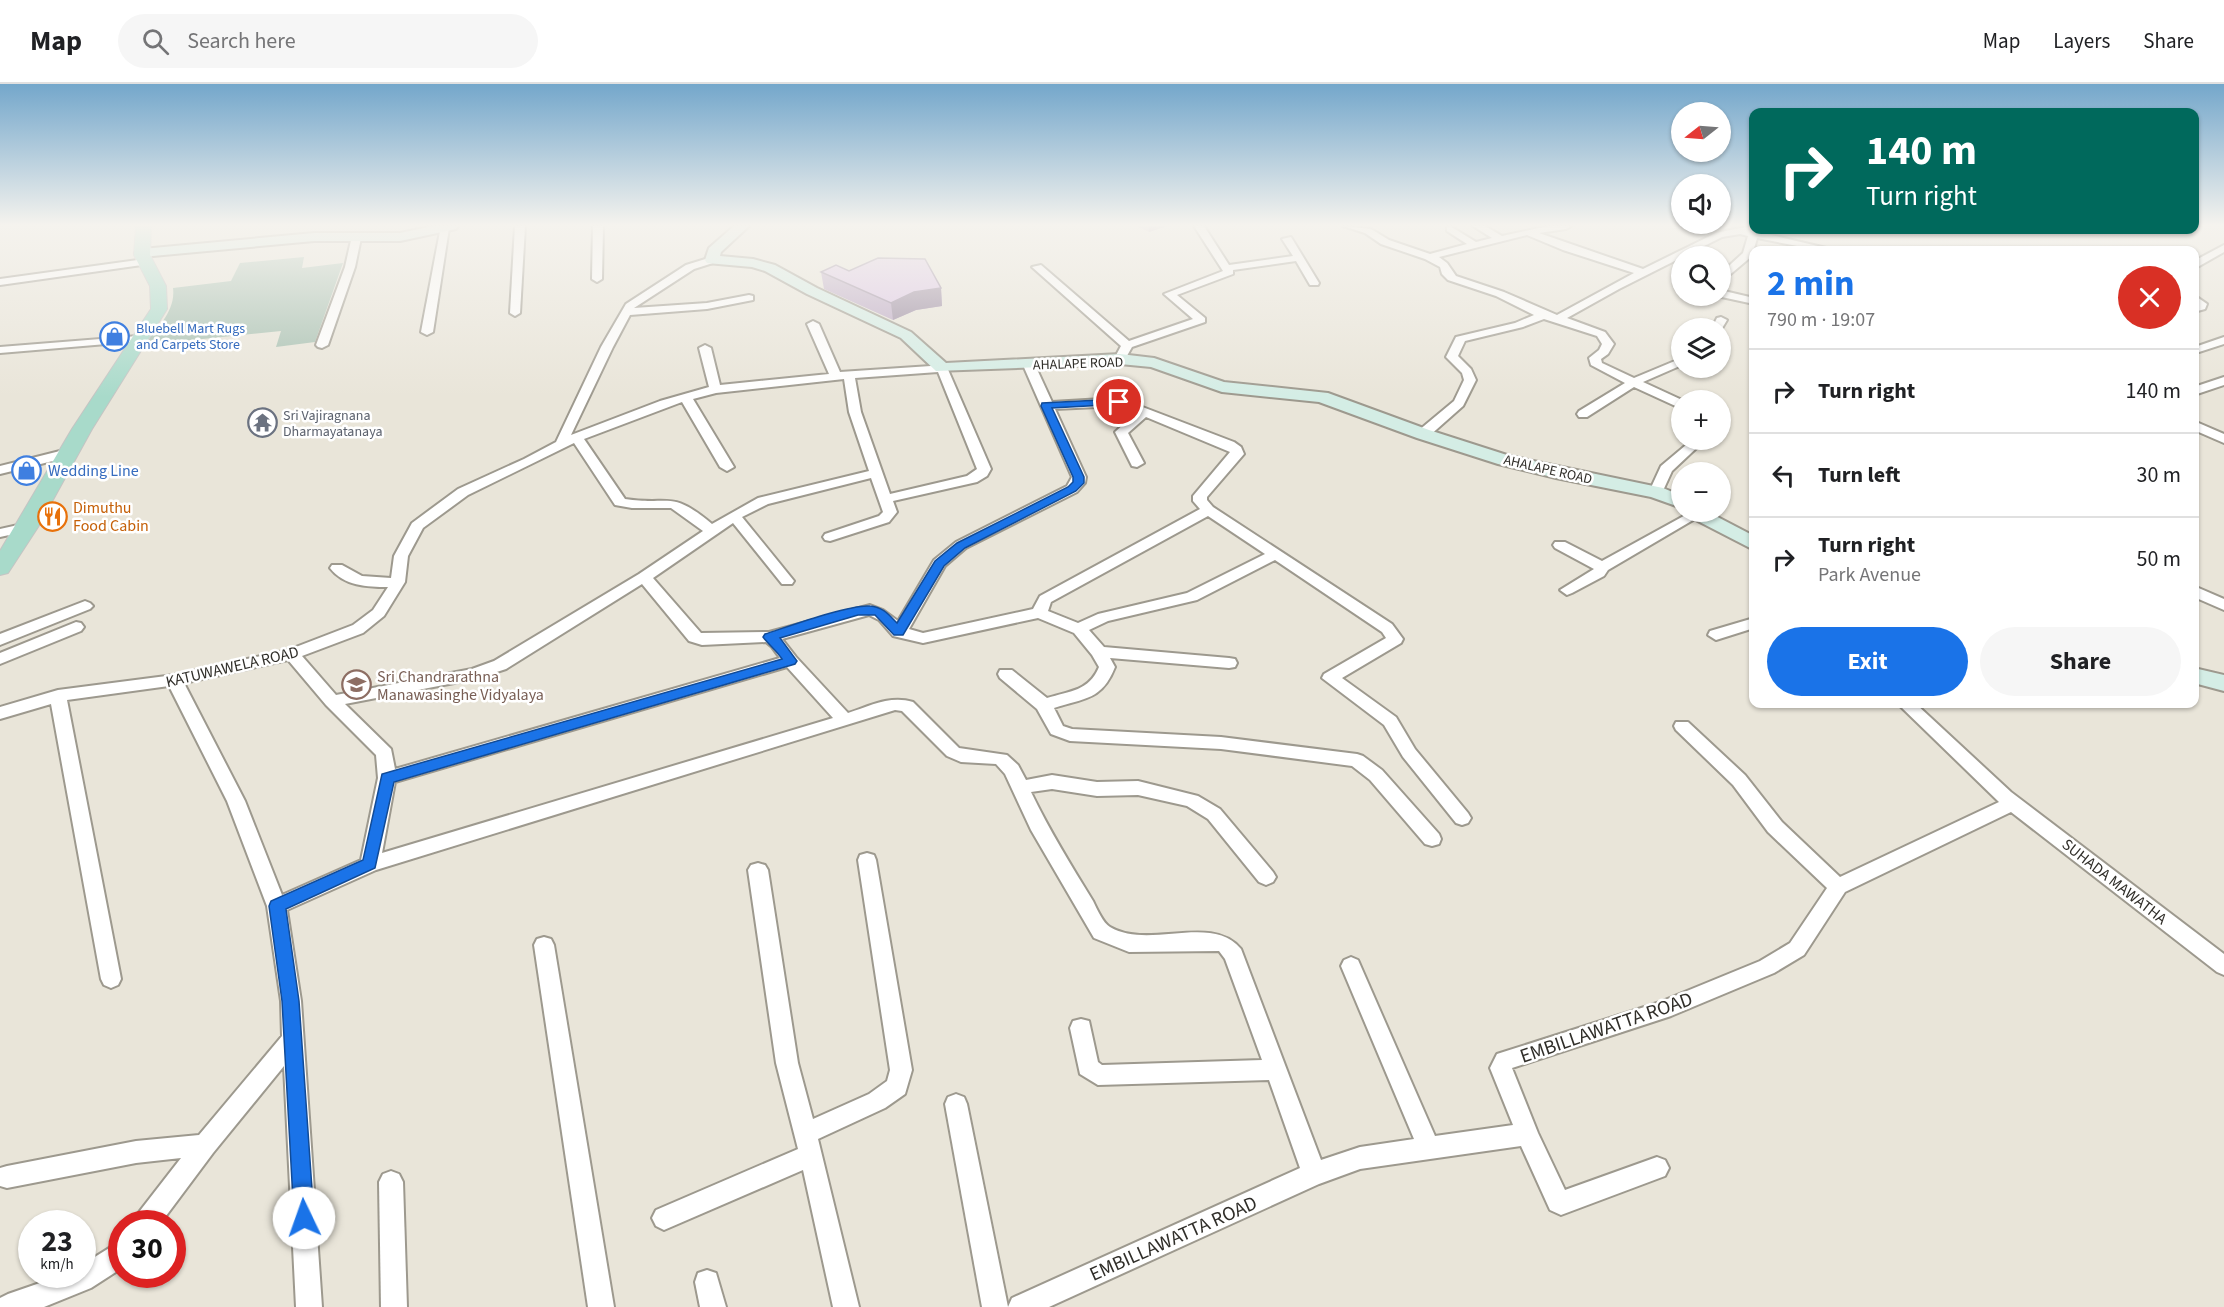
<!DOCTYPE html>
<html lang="en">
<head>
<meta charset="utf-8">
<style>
  body { margin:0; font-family:"Source Sans 3",sans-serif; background:#f6f6f6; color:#202124; height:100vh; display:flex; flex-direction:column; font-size:22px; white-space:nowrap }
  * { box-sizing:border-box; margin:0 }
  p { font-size:20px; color:#757577 }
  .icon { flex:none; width:33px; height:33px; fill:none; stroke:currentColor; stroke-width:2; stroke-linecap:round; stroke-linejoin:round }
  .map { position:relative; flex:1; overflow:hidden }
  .sheet { position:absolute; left:1749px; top:162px; width:450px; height:462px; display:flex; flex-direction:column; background:#fff; border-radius:12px; box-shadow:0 2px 4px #0004 }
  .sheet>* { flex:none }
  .top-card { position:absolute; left:1749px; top:24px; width:450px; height:126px; border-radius:12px; box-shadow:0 2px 4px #0004; background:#00695c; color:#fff; overflow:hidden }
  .needle { width:39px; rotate:253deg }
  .buttons { position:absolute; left:1671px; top:18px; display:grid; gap:12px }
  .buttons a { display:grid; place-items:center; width:60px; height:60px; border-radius:50%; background:#fff; box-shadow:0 2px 4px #0004; font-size:30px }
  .speed { position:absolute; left:18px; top:1126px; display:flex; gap:12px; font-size:30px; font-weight:700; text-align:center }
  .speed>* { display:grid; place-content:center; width:78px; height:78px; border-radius:50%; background:#fff; box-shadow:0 2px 4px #0004; line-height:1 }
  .speed small { font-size:15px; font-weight:400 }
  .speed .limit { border:9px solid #d22; background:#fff; color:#111 }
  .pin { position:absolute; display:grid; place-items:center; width:51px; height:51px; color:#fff; margin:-26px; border:3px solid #fff; border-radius:50%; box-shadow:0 2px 6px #0007 }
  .me { position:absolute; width:66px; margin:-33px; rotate:357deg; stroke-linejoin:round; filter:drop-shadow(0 0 4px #0008) }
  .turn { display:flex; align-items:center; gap:21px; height:126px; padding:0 18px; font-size:27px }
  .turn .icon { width:78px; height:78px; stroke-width:2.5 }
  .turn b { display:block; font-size:42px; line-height:51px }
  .round { display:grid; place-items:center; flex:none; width:63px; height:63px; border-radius:32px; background:#f6f6f6 }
  .summary { display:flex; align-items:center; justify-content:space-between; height:102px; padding:0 18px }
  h1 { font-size:36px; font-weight:700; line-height:45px; color:#1a73e8 }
  .action { display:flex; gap:12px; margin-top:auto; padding:12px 18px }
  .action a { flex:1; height:69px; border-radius:36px; background:#1a73e8; color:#fff; font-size:24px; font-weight:700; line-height:69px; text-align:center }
  .action a+a { background:#f6f6f6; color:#202124 }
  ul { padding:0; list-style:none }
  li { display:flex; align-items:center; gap:18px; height:84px; padding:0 18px; border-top:2px solid #e0e0e0 }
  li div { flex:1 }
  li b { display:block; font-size:22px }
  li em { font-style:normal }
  header { display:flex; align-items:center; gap:36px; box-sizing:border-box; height:84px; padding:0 30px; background:#fff; border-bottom:2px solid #e0e0e0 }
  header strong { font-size:28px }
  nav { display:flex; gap:33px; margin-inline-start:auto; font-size:21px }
  .search { width:420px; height:54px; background:#f6f6f6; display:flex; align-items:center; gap:15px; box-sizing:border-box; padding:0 21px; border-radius:33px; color:#757577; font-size:22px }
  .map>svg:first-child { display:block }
  .green { fill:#a7c0b1 }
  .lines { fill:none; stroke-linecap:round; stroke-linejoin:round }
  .street-casing { stroke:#9d998e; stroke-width:4 }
  .secondary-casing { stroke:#9d998e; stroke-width:4 }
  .primary-casing { stroke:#c5c4c3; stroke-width:2 }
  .street { fill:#fff; fill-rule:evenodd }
  .secondary { fill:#d4ede5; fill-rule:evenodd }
  .primary { fill:#a8daca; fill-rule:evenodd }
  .wall { fill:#bda9c6 }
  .shaded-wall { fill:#9a8aa1 }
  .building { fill:#dcc5e6; stroke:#9a8aa1; stroke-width:1.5 }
  .route { fill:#1a73e8; stroke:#114b97; stroke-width:1.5 }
  .labels { text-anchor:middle; stroke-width:5; stroke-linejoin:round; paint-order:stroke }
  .far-shop-label { font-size:14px; fill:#366cbe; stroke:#fff; text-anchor:start }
  .far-street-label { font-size:14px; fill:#302e29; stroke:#fff }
  .far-worship-label { font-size:14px; fill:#5b616d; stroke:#fff; text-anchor:start }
  .shop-label { font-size:16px; fill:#366cbe; stroke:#fff; text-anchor:start }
  .food-label { font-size:16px; fill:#c56008; stroke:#fff; text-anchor:start }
  .street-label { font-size:16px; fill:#302e29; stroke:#fff }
  .education-label { font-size:16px; fill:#785e54; stroke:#fff; text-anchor:start }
  .near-street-label { font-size:20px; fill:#302e29; stroke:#fff }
</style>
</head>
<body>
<header>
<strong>Map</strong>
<div class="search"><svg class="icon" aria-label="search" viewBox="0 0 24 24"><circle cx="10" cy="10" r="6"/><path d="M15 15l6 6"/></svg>Search here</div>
<nav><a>Map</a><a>Layers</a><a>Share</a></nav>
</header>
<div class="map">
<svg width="2224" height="1223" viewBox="0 0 2224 1223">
  <rect width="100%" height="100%" fill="#e9e5d9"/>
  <!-- green -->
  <path class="green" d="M304 173 302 184 343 179 315 258 276 263 281 247 144 261C157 244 176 227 173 204L231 197 240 179Z"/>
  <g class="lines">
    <defs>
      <g id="street">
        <path d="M441 142 449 144 433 248 427 251 421 248Z"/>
        <path d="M515 142H525L520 229 515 232 510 229Z"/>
        <path d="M593 142H603L602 195 597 198 592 195Z"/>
        <path d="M1194 142H1204L1229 181 1293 172 1282 155 1291 153 1319 199 1318 201H1310L1296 177 1233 186V190L1177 211 1205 234V238L1132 263 1124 277 1120 278 1114 275 1121 262 1032 183 1041 181 1129 257 1193 235 1164 210 1223 187Z"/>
        <path d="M1343 142 1371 145 1389 156 1430 170 1467 160 1447 147V143L1450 142 1476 158 1492 154 1473 142H1485L1502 152 1548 142H1571L1566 145 1539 149 1643 185 1716 149 1750 142H1754V146H1758L1754 147 1835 166H1818L1757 154 1752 172 1720 199V190L1743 169 1748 152 1740 150 1722 153 1619 205 1567 234 1605 248 1614 260 1608 270 1601 275 1602 279 1634 294 1682 274V281L1643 298 1682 316V325L1634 303 1587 333H1579L1577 330 1579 327 1625 299 1591 281 1589 274 1599 266 1602 260 1597 252 1544 235 1523 243 1465 257 1458 272 1471 285 1476 296 1463 322 1428 353 1423 354 1417 350 1418 347 1454 317 1464 296 1462 289 1446 273 1456 253 1515 239 1534 231 1496 212 1448 196 1442 190 1440 183 1425 175 1381 160 1365 149ZM1527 151 1563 166 1634 189 1557 231 1504 208 1456 192 1447 179 1439 173Z"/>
        <path d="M352 152 361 154 355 183 328 261 322 264 318 263 316 261 345 183Z"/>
        <path d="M2224 161V168L2194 185V177Z"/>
        <path d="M712 173 717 176 716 178 694 185 634 224 707 219 749 211 753 212V216L707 225 630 231 613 263 571 351 660 317 709 303 699 264 705 261 711 264 720 301 829 290 807 240 813 237 819 240 840 288 946 281 991 385 987 392 977 398 893 417 897 428 889 438 830 457 825 456 823 453 825 450 879 432 883 428 871 394 768 420 742 433 794 497 792 500H782L733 439 653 494 701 549 769 548 870 521 883 526 898 537 934 476 956 458 1067 402 1072 393 1023 281 1029 277 1035 281 1052 318 1119 314 1234 358 1241 363 1244 370 1207 413V416L1213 423 1392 540 1403 555 1401 559 1342 594 1396 633 1415 665 1468 729 1471 734 1468 739 1462 741 1456 739 1403 673 1384 641 1322 594 1324 590 1386 554 1382 548 1275 476 1197 516 1108 537 1089 546 1104 563 1229 574 1235 575 1237 579 1235 583 1229 584 1110 574 1115 583C1102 616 1085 614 1054 624L1063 642 1072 645 1221 653 1357 670 1363 672 1382 686 1439 750 1441 755 1439 760 1432 762 1425 760 1370 696 1352 682 1221 665 1070 657 1051 650 1037 625 1000 594 998 590 1000 586H1012L1047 614C1070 607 1089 607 1099 583L1092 571 1074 549 1038 534 923 559 893 552 879 536 869 531 782 555 796 573 848 629C870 622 890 611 913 618L959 664 1007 671 1018 681 1026 696 1052 691 1097 698 1138 697 1198 712 1220 725 1273 788 1276 793 1273 798 1266 801 1259 798 1208 735 1187 722 1138 711 1097 712 1052 705 1031 708C1049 746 1071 781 1093 817 1097 825 1103 839 1110 843 1149 866 1212 829 1241 865L1321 1076 1360 1063 1414 1055 1341 882 1344 876 1351 873 1358 876 1435 1052 1513 1041 1490 984 1497 970 1660 918 1760 877 1790 859 1827 804 1768 748 1733 701 1676 646 1674 642 1676 638H1688L1745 691 1782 738 1840 793 1999 718 1898 620H1916L2011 708 2224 870V891L2217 888 2011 728 1845 808 1804 871 1774 889 1671 932 1512 984 1538 1049 1565 1106 1657 1073 1665 1076 1669 1084 1665 1092 1561 1131 1550 1126 1521 1062 1360 1085 1319 1100 1049 1223H1008L1012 1214 1300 1084 1269 996 1098 1001 1080 990 1070 944 1073 937 1081 935 1089 937 1098 978 1102 981 1262 976 1225 875 1219 867 1129 868 1094 854 1031 746 1005 690 996 680 961 678 947 672 902 627 895 626 376 786 287 826 301 917 322 1223H296L284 982 213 1069 160 1140H133L136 1132 181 1074 136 1079 7 1104 0 1102V1084L7 1082 136 1057 199 1051 282 952 281 917 267 822 227 717 169 602 67 616 121 895 118 901 111 904 104 901 101 895 51 620 0 635V623L58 606 174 591 288 566 353 541 373 526 388 503C367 503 344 502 330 484L332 481H342L362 492 391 494 394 472 412 439 458 405 524 375 556 358 601 263 626 220 686 181ZM938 288 977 385 967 392 890 410 861 328 855 294ZM844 295 849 328 869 387 758 414 712 440C670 405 671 422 625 415L584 355 682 318 720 383 727 387 734 383 693 315 716 309ZM1118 322 1136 329 1115 348 1132 382 1137 383 1144 379 1128 349 1146 333 1230 368 1193 412V417L1200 425 1040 512 1033 525 923 549 909 545 945 482 966 464 1077 408 1085 399 1086 393 1055 325ZM574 359 615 421 632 424H671L703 447 639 490 494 577 472 585 336 611 302 572 363 549 384 532 405 498 408 472 423 444 468 411ZM1208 432 1265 470 1187 509 1098 530 1078 539 1048 527 1051 518ZM642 500 689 557 702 561 766 558 772 563 780 574 395 685 391 665 345 620 475 595 506 585ZM288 576 326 621 376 671 378 694 361 776 282 811 245 717 184 599ZM787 583 833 634 382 769 395 698Z"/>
        <path d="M145 175 150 178 149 180 0 201V195Z"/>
        <path d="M1720 206 1754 214V220L1717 212H1720Z"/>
        <path d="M2194 211 2207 220 2205 225 2194 228Z"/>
        <path d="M1721 233 1727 236 1721 246 1712 244 1717 234Z"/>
        <path d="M138 252 142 253V257L0 269V263Z"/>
        <path d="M2224 253V260L2199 268 2194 267 2195 263Z"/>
        <path d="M2224 293V301L2194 311V303Z"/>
        <path d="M2194 337 2224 350V359L2194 346Z"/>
        <path d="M1692 356H1705L1672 387 1661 411H1651L1649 408 1661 382Z"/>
        <path d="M68 365 73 366 75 369 73 372 0 390V382Z"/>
        <path d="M1691 428 1705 429 1608 486 1604 492 1572 509 1567 511 1560 506 1594 485 1555 464 1553 461 1555 458H1565L1602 477Z"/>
        <path d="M27 439 32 440 34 443 32 446 0 453V445Z"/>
        <path d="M2194 502 2224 515V526L2194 513Z"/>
        <path d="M85 517 90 519 93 522 90 525 0 561V550Z"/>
        <path d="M1754 534V544L1716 556 1708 551 1710 547Z"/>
        <path d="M76 538 81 539 84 543 81 547 0 580V569Z"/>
        <path d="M867 769 874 771 876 776 912 986 905 1010 885 1024 818 1055 859 1223H833L803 1086 664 1146 656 1142 652 1134 656 1126 798 1065 776 979 748 786 751 781 758 779 765 781 768 786 798 979 813 1035 869 1010 887 997 890 986 858 776 860 771Z"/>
        <path d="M544 853 551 855 554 861 614 1223H588L534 861 537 855Z"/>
        <path d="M956 1010 964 1013 967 1020 1008 1223H982L945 1020 948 1013Z"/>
        <path d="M391 1087 399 1090 403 1098 407 1223H381L379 1098 383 1090Z"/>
        <path d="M122 1156V1184L91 1204 44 1223H0V1214L8 1210 63 1191H82V1181Z"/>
        <path d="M707 1186 716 1189 726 1223H700L695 1198 698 1189Z"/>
      </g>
      <g id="secondary">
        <path d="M433 142H458L456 145 400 157H314L142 173 135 169 142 165 314 149H400Z"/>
        <path d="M734 142H749L721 168 720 172 753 175 775 181 817 204 911 248 946 279 1120 270 1154 274 1224 298 1328 309 1429 346 1510 372 1663 404 1682 412V424L1651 413 1556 394 1498 380 1417 354 1319 318 1222 308 1151 283 1120 280 936 287 901 254 807 210 765 187 752 183 707 179 705 176 709 164Z"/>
        <path d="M1686 428H1708L1754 452V466L1688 432Z"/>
        <path d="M2194 584 2224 591V607L2194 599Z"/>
      </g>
      <path id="primary" d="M136 142H151L150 171 166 202 167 225 92 345 38 443 8 489 0 491V467L72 345 151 225 150 202 134 171Z"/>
    </defs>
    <!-- street casing -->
    <use href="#street" class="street-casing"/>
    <!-- secondary casing -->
    <use href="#secondary" class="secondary-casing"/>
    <!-- primary casing -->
    <use href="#primary" class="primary-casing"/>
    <!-- street -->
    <use href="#street" class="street"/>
    <!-- secondary -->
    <use href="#secondary" class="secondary"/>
    <!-- primary -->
    <use href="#primary" class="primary"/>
  </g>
  <!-- wall -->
  <g class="wall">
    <path d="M1137 142H1167L1149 148Z"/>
    <path d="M821 188 941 204 942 222 916 226 893 236 824 205Z"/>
  </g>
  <!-- shaded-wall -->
  <g class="shaded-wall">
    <path d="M1149 142H1167L1149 148Z"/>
    <path d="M941 204 942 222 916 226 893 236 891 219 914 208Z"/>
  </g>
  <!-- building -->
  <path class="building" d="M878 174 925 175 941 204 914 208 891 219 821 188 836 181 849 187Z"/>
  <!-- sky -->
  <linearGradient id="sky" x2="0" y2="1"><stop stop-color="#74a7cb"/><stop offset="0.45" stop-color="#f5f3ee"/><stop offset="1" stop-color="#f5f3ee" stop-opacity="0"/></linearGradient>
  <rect width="2224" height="313" fill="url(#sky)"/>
  <!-- route -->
  <path class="route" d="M1119 315 1124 318 1123 320 1052 324 1084 393V399L1076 407 965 464 944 482 903 551H894L875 531H858L780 554 797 577 795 580 394 698 375 784 286 825 299 917 314 1134 311 1141 304 1143 297 1141 294 1134 282 917 269 822 271 817 363 776 382 690 782 575C776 566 769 561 763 553L765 550C787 543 850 520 870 522 883 523 889 531 897 539L935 477 957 459 1068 403 1073 398V393L1041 322 1042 319Z"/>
  <!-- icons -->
  <defs>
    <symbol id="shop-ring" viewBox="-11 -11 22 22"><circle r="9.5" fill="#fff" stroke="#3f7fe0" stroke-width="1.5"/><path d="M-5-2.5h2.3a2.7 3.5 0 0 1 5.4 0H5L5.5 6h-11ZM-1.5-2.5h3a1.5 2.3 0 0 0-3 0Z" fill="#3f7fe0"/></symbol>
    <symbol id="temple-ring" viewBox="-11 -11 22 22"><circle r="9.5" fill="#fff" stroke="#6b7280" stroke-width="1.5"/><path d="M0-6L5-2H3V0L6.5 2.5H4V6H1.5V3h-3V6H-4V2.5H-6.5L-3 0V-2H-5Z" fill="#6b7280"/></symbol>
    <symbol id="restaurant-ring" viewBox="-11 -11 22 22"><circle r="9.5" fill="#fff" stroke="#e8710a" stroke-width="1.5"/><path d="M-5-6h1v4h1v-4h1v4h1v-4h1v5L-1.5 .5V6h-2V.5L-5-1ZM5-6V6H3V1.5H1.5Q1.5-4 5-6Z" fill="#e8710a"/></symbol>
    <symbol id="school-ring" viewBox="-11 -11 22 22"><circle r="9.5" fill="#fff" stroke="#8d6e63" stroke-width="1.5"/><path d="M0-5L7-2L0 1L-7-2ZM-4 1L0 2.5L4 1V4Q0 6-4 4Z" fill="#8d6e63"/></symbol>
  </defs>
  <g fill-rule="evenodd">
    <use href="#shop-ring" x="98" y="236" width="33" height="33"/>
    <use href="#temple-ring" x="246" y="322" width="33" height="33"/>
    <use href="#shop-ring" x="10" y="370" width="33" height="33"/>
    <use href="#restaurant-ring" x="36" y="416" width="33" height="33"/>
    <use href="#school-ring" x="340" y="584" width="33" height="33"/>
  </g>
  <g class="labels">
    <!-- far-shop labels -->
    <g class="far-shop-label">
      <text x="136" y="249">Bluebell Mart Rugs<tspan x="136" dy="16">and Carpets Store</tspan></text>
    </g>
    <!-- far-street labels -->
    <g class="far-street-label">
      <text transform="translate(1078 279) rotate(-2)" y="5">AHALAPE ROAD</text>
      <text transform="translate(1548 385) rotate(13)" y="5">AHALAPE ROAD</text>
    </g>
    <!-- far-worship labels -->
    <g class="far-worship-label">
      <text x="283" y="336">Sri Vajiragnana<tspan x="283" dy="16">Dharmayatanaya</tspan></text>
    </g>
    <!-- shop labels -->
    <g class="shop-label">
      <text x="48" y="392">Wedding Line</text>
    </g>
    <!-- food labels -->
    <g class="food-label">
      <text x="73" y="429">Dimuthu<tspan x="73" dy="18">Food Cabin</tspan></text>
    </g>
    <!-- street labels -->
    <g class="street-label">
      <text transform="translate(232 582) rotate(-13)" y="6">KATUWAWELA ROAD</text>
      <text transform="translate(2115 797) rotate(38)" y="6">SUHADA MAWATHA</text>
    </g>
    <!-- education labels -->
    <g class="education-label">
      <text x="377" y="598">Sri Chandrarathna<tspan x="377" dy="18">Manawasinghe Vidyalaya</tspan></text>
    </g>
    <!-- near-street labels -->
    <g class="near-street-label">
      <text transform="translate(1606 943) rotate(-19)" y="7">EMBILLAWATTA ROAD</text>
      <text transform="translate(1173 1154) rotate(-24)" y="7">EMBILLAWATTA ROAD</text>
    </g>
  </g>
</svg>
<div class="buttons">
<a><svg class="needle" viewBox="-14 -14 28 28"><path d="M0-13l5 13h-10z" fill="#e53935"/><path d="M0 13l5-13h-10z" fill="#757577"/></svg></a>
<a><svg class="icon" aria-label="sound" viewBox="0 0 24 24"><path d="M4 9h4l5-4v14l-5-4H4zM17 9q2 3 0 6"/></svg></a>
<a><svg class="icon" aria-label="search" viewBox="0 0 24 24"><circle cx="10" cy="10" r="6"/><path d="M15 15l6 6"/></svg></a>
<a><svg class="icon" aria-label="layers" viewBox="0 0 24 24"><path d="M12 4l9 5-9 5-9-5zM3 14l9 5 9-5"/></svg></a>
<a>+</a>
<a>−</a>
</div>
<div class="speed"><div>23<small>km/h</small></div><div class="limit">30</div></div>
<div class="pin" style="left:1119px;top:318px;background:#d93025"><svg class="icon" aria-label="arrive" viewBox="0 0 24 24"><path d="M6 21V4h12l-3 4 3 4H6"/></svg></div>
<svg class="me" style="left:304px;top:1134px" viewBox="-20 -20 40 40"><circle r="19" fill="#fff"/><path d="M0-13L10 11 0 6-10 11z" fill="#1a73e8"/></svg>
<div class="top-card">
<div class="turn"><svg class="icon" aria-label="right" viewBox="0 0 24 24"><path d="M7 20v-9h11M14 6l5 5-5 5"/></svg><div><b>140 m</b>Turn right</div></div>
</div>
<section class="sheet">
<div class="summary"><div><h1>2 min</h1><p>790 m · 19:07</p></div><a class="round" style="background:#d93025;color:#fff"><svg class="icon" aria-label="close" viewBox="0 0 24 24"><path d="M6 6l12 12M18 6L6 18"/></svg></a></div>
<ul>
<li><svg class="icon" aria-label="right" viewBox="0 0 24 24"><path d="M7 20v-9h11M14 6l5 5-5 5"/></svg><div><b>Turn right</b></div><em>140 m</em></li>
<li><svg class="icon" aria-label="left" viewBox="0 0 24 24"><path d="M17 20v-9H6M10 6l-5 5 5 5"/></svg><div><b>Turn left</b></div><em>30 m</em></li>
<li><svg class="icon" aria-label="right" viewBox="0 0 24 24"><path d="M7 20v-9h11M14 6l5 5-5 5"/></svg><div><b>Turn right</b><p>Park Avenue</p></div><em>50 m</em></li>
</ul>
<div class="action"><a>Exit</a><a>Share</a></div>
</section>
</div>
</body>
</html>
